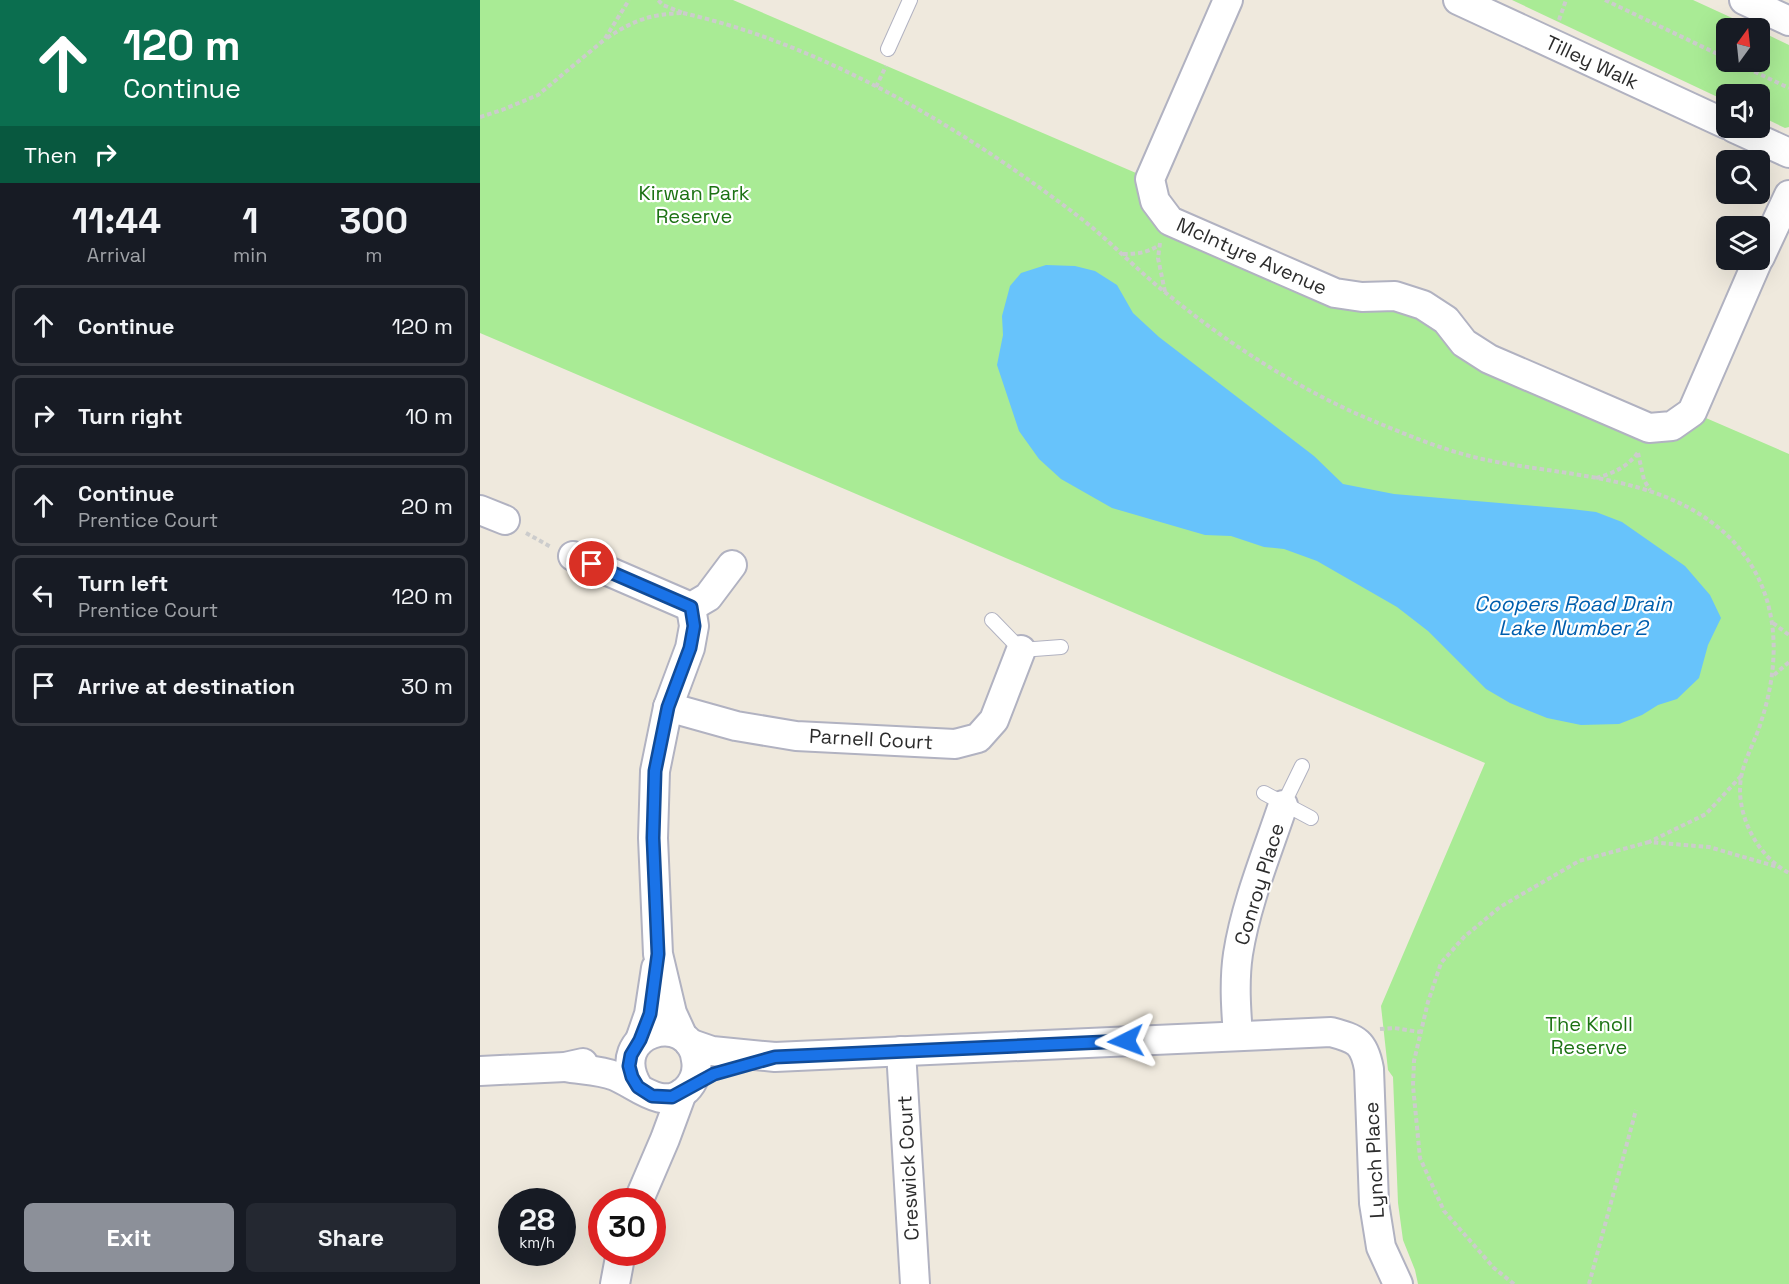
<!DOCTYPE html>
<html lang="en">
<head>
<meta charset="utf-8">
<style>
  body { margin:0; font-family:"Space Grotesk",sans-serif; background:#242831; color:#f1f3f6; height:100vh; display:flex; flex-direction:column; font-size:22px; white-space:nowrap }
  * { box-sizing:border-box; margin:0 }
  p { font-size:20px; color:#9ea1a6 }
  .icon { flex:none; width:33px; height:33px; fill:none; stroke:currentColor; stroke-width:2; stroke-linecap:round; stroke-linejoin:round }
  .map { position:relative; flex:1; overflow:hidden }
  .sheet { display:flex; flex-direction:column; background:#171b24; width:480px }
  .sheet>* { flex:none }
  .banner { background:#0b6e4f; color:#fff; overflow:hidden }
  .needle { width:39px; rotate:15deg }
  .fabs { position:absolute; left:1236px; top:18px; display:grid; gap:12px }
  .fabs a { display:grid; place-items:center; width:54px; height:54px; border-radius:9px; background:#171b24; box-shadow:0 6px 24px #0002; font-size:30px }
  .speed { position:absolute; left:18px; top:1188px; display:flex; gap:12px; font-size:30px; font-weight:700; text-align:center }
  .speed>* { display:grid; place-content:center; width:78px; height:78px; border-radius:50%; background:#171b24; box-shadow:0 6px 24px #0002; line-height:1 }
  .speed small { font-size:15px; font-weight:400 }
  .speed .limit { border:9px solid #d22; background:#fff; color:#111 }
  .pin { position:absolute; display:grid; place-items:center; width:51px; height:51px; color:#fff; margin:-26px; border:3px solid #fff; border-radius:50%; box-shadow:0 2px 6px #0007 }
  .me { position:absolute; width:66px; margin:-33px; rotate:267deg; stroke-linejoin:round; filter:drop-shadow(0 0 4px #0008) }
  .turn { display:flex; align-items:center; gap:21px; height:126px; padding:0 24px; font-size:27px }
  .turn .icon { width:78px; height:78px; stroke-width:2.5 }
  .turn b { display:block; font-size:42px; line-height:51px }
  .then { display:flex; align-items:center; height:57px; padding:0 24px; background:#0003; gap:12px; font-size:22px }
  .eta { display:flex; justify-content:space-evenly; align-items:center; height:102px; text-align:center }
  .eta b { font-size:36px; font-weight:700; line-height:42px }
  .primary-button { display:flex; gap:12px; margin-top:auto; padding:12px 24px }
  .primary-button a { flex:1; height:69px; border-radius:9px; background:#8c9099; color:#fff; font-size:24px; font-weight:700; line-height:69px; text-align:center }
  .primary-button a+a { background:#242831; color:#f1f3f6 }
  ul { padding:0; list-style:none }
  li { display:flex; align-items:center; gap:18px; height:81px; margin:0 12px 9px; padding:0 12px; border:3px solid #363941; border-radius:9px }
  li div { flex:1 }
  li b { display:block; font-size:22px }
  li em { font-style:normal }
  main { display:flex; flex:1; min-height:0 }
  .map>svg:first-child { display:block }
  .green { fill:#a9eb95 }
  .water { fill:#67c3fb }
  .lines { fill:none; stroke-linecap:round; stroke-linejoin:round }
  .lane-casing { stroke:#b1b2c1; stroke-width:16 }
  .street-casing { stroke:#b1b2c1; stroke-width:32 }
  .path { stroke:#ccc; stroke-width:4; stroke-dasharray:4.5 3; stroke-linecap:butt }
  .lane { stroke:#fff; stroke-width:14 }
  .street { stroke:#fff; stroke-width:28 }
  .route-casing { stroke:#114b97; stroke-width:15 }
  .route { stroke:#1a73e8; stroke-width:10 }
  .labels { text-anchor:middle; stroke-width:4.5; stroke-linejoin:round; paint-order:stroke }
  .street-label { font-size:20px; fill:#2c2c2c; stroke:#fff }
  .park-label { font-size:20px; fill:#1c7213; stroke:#fff }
  .water-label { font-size:21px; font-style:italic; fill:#005ead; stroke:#fff }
</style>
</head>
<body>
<main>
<section class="sheet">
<div class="banner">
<div class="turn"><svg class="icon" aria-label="ahead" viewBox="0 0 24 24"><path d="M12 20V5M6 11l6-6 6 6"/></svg><div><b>120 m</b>Continue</div></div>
<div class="then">Then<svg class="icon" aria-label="right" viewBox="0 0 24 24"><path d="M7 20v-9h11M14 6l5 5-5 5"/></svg></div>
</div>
<div class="eta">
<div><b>11:44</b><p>Arrival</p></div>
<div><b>1</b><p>min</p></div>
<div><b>300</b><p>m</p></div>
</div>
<ul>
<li><svg class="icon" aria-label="ahead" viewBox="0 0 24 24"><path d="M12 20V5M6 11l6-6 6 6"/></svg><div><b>Continue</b></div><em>120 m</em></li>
<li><svg class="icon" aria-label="right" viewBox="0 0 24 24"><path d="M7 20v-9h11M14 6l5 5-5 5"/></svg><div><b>Turn right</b></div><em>10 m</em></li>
<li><svg class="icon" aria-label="ahead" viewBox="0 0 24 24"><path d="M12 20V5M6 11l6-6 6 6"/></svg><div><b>Continue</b><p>Prentice Court</p></div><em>20 m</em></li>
<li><svg class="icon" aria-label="left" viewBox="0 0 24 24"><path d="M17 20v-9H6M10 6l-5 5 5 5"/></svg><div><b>Turn left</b><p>Prentice Court</p></div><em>120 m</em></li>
<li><svg class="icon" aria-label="arrive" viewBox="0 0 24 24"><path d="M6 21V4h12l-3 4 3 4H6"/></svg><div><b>Arrive at destination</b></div><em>30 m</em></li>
</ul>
<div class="primary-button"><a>Exit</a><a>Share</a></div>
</section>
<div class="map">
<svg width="1309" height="1284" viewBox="0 0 1309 1284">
  <rect width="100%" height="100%" fill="#efe9dd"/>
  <!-- green -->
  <g class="green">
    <path d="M0 0H253L670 179 675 201 855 293 915 296 984 343 1169 428 1212 412 1309 454V1284H938L935 1270 923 1240 918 1203 913 1077 908 1070 901 1006 1005 763 0 333Z"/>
    <path d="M1032 0H1213L1274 28H1246V62H1280V31L1309 45V127L1305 128 1280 116V94H1246V101Z"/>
  </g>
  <!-- water -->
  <path class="water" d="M566 265 595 266 615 271 637 285 653 313 679 337 834 456 863 484 914 494 1091 509 1116 512 1142 522 1205 566 1230 595 1241 618 1228 645 1219 678 1197 699 1178 705 1162 715 1139 724 1101 725 1067 718 1030 703 1006 689 948 631 917 607 837 561 804 549 784 547 751 536 725 535 632 508 581 479 559 459 539 431 517 365 523 335 522 316 530 286 541 273Z"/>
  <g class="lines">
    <defs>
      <g id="lane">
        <path d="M408 49 430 0"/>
        <path d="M512 620 541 650 581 647"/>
        <path d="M784 793 831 818"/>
        <path d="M803 805 822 766"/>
      </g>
      <g id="street">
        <path d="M748 0 670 179 675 201 690 221 855 293 882 297 915 296 943 305 966 320 984 343 1009 359 1169 428 1192 426 1212 412 1278 260"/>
        <path d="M978 0 1246 124"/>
        <path d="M1264 0 1309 21"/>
        <path d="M1254 128 1309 153"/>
        <path d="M1280 257 1309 195"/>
        <path d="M0 510 25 520"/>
        <path d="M93 556 211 607 228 597 252 565"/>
        <path d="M188 707 256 726 316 736 475 744 498 738 514 720 541 650"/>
        <path d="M758 1036C756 1009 754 981 758 954 766 903 787 853 803 805"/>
        <path d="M203 1037 192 1013 178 954 173 838 175 771 188 707 210 648 214 626 211 607"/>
        <path d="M160 1040 169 1014 176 968"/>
        <path d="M209 1043 232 1051 295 1057 851 1032C877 1039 884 1042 889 1069L894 1203 901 1247 918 1284"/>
        <path d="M421 1051 435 1284"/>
        <path d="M85 1067C101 1070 120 1070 135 1076 157 1085 183 1112 206 1090 214 1082 218 1071 216 1060 210 1009 125 1032 158 1087"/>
        <path d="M0 1071 85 1067 103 1063"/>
        <path d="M158 1202 185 1139 202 1093"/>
        <path d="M135 1284 141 1252"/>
      </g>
    </defs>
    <!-- lane casing -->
    <use href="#lane" class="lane-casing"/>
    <!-- street casing -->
    <use href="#street" class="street-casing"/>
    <!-- path -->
    <g class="path">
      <path d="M1125 0 1246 58"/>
      <path d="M203 13C345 45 489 132 603 220 632 243 657 270 686 293 746 342 813 386 884 417 922 433 962 450 1002 459 1086 477 1186 474 1251 539 1300 590 1302 658 1281 722 1276 739 1266 756 1262 773 1253 810 1276 856 1309 873"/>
      <path d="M1079 20 1086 0"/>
      <path d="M127 38C154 20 171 14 203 13L183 5 178 0"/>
      <path d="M1254 62 1309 88"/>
      <path d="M396 87 406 66"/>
      <path d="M0 117 22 110 58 95 124 40 149 0"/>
      <path d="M680 243 678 258 685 292"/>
      <path d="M643 254C657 254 666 253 678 246"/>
      <path d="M1158 453 1164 480 1170 490"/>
      <path d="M1116 478C1134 473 1149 466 1159 451"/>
      <path d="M46 533 71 547"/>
      <path d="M1293 623 1309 635"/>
      <path d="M1294 675 1309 662"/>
      <path d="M1261 776 1226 814 1169 842 1229 847 1298 867"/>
      <path d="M900 1029 914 1028 940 1032"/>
      <path d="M1034 1284 1014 1268 964 1211 940 1158 933 1086 934 1061 948 1002 961 963 984 937 1020 907 1099 861 1169 842"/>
      <path d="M1109 1284 1156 1110"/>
    </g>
    <!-- lane -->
    <use href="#lane" class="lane"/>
    <!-- street -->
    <use href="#street" class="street"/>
  </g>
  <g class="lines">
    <defs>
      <path id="route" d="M112 564 211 607 214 626 210 648 188 707 175 771 173 838 178 954 170 1014 160 1040 151 1055 149 1066 152 1077 158 1087 172 1096 192 1097 234 1074 295 1057 646 1041"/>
    </defs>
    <!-- route casing -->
    <use href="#route" class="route-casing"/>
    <!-- route -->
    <use href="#route" class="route"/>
  </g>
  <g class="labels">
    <!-- street labels -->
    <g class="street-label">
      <text transform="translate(1112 62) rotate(25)" y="7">Tilley Walk</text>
      <text transform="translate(772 256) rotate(24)" y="7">McIntyre Avenue</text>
      <text transform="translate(391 739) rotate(3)" y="7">Parnell Court</text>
      <text transform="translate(779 884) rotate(-73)" y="7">Conroy Place</text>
      <text transform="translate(894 1160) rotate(-93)" y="7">Lynch Place</text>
      <text transform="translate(428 1168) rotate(-93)" y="7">Creswick Court</text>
    </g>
    <!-- park labels -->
    <g class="park-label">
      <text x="214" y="200">Kirwan Park<tspan x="214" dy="23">Reserve</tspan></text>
      <text x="1109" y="1031">The Knoll<tspan x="1109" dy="23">Reserve</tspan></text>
    </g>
    <!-- water labels -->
    <g class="water-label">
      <text x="1093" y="611">Coopers Road Drain<tspan x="1093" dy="24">Lake Number 2</tspan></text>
    </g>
  </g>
</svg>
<div class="fabs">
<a><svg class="needle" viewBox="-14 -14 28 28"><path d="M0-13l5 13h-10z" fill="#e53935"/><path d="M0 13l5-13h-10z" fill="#9ea1a6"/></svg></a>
<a><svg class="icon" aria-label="sound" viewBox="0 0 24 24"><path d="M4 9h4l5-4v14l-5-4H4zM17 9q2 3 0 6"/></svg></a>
<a><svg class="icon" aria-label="search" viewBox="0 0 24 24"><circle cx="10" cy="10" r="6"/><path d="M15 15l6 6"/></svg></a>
<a><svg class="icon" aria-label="layers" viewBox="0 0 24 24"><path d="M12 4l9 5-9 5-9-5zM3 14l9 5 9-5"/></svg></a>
</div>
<div class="speed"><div>28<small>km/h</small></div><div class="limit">30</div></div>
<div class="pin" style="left:112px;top:564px;background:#d93025"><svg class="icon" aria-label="arrive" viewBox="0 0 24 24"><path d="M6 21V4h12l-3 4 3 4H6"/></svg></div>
<svg class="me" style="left:646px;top:1041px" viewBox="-20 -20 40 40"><path d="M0-17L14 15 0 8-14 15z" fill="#1a73e8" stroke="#fff" stroke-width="4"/></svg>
</div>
</main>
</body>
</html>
